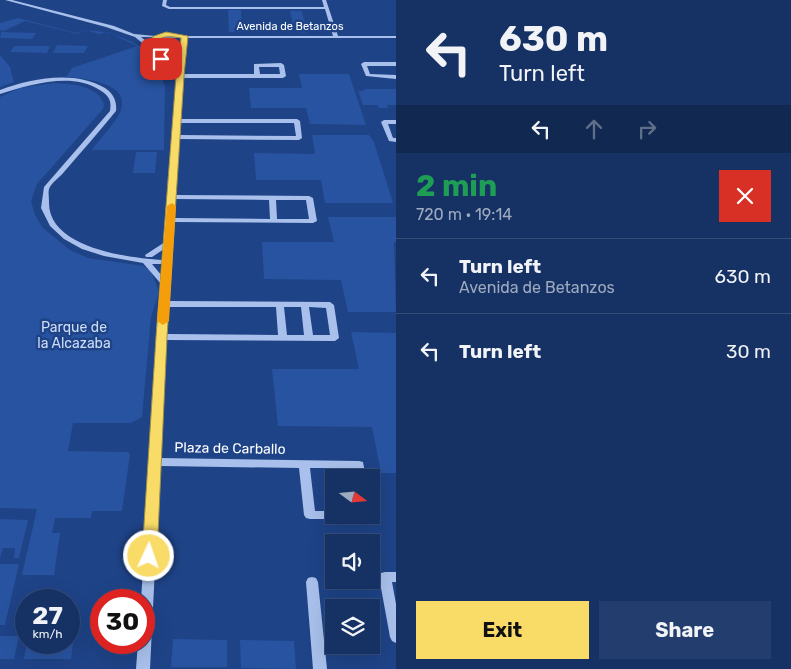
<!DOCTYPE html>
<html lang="en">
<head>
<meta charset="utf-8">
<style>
  body { margin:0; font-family:Rubik,sans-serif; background:#233e6e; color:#f1f3f6; height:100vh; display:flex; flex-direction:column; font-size:19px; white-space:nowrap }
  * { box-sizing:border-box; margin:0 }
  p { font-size:16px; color:#9eaabf }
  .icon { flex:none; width:28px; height:28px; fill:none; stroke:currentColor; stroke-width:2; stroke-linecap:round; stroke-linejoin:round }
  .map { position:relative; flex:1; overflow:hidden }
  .sheet { display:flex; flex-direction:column; background:#163265; width:395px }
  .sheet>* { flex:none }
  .top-card { background:#163265; color:#f1f3f6; overflow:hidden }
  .needle { width:32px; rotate:106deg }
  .controls { position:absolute; left:325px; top:469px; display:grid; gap:10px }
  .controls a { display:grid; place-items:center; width:55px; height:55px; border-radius:0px; background:#163265; box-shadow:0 5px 20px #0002,0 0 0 1px #354d79; font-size:25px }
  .speed { position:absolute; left:15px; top:589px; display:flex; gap:10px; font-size:25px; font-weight:700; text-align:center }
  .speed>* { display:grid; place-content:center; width:65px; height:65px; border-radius:50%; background:#163265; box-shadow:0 5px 20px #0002,0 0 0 1px #354d79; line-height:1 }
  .speed small { font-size:12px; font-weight:400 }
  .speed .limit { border:8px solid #d22; background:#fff; color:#111 }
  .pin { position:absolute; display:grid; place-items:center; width:42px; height:42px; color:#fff; margin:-21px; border-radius:10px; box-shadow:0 2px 8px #0006 }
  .me { position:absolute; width:55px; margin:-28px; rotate:3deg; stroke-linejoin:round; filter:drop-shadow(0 0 4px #0008) }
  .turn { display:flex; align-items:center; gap:18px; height:105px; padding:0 20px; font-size:22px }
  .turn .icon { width:65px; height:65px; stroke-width:2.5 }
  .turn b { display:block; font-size:35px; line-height:42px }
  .lanes { display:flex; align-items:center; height:48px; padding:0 20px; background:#0003; justify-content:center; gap:25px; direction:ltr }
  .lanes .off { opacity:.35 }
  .round { display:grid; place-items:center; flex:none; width:52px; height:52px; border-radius:0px; background:#233e6e }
  .headline { display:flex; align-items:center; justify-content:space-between; height:85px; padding:0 20px }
  h1 { font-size:30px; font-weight:700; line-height:38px; color:#1e9e55 }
  .cta { display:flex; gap:10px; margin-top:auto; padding:10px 20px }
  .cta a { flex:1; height:58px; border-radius:0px; background:#f9dc68; color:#111; font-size:20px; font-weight:700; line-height:58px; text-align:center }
  .cta a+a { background:#233e6e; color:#f1f3f6 }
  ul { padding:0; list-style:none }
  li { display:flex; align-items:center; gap:15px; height:75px; padding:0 20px; border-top:1px solid #354d79 }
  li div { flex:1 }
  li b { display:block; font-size:19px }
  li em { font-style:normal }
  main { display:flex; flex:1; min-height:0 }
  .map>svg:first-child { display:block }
  .green { fill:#2853a0 }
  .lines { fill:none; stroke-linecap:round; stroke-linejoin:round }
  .minor { fill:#a8c0eb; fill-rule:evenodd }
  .route { fill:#f9dc68; stroke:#a28f44 }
  .slow { fill:#f59e0b }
  .labels { text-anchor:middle; stroke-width:5; stroke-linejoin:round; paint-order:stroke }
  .far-street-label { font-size:11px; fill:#fff; stroke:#1e4387 }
  .park-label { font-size:14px; fill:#cdddf8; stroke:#1e4387 }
  .street-label { font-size:14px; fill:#fff; stroke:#1e4387 }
</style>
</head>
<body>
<main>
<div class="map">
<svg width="396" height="669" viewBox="0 0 396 669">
  <rect width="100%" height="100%" fill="#1e4387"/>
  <!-- green -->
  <g class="green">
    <path d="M228 10H241L242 32H229Z"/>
    <path d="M290 11H302L307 33 295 32Z"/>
    <path d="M18 18 76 33C94 25 125 37 141 47L140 49 159 70 165 87 164 150H92C100 138 117 122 121 110 131 82 81 78 66 77L72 68 137 46 107 32 99 34 85 30 77 34 25 21 4 31 0 30V23Z"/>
    <path d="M1 32 36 33 32 39 0 38Z"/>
    <path d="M160 39 178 40 175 67 157 45Z"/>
    <path d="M57 45 88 46 84 53H53Z"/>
    <path d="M14 46H50L47 53 10 52Z"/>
    <path d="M0 55 10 67 14 82 0 87Z"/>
    <path d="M299 74H349L366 125 310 124 306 108H251L249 88H302Z"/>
    <path d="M54 83C72 84 97 85 104 104L103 109 37 184 31 201 35 215 43 228 70 250 88 258 144 266 151 271 159 292 151 317 142 417 131 423H73L68 451 128 452 130 454 122 511H92L91 518H55L52 533H60L54 575H22L37 509 0 508V97L20 88Z"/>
    <path d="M363 89H396V105H387L388 108H379L377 105H363L358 91H364Z"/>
    <path d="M312 135H369L374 142 393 203H325L321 180H256L254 153 315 154Z"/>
    <path d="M136 152H157L155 173H133Z"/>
    <path d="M328 217H396V242L394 243 396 312H348L341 280 264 279 262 242H334Z"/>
    <path d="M351 332 396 333V473H381L372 427 278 426 272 369H359Z"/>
    <path d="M0 519 28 520 19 558H14L15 548H3L0 558Z"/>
    <path d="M0 564H19L5 625H0Z"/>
    <path d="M69 635H74L71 659H24L27 643 69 642Z"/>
    <path d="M0 636H19L14 659H0Z"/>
    <path d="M173 639 227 640V667H171Z"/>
    <path d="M240 640 294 641 296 669 241 668Z"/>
  </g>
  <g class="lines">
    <!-- minor -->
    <g class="minor">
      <path d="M5 0H12L114 26 134 34 156 36H333L325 9H169L162 6 163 0H167L166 5 170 7H324L322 0H326L338 36H396V38H187L183 74H254V64L281 63 284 65 286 76 283 78H183L180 119H297L300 121 302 138 299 140 179 139 175 195 309 196 313 198 317 221 313 223 174 222 169 301 330 302 334 305 339 338 335 341 166 340 160 458 359 461 363 462 366 478H356L354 469H337L338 478H334V491L330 490 326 468H310L315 511H334V515H371V512L374 515 372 518 368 519H310L306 518 304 515 299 468 160 466 150 669H136L138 642H144V600H141L162 285 143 263 104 256 82 249 64 239 50 226 41 208 44 187 110 111C112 99 108 95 98 89 71 72 28 85 0 94V90C31 78 75 70 105 88 114 94 117 102 116 111 99 132 81 152 64 172 60 177 51 183 49 189 48 193 49 197 49 201 47 248 129 258 163 260L164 249 152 257H146L145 255 165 242 177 77 166 69 147 47 135 37 106 27ZM141 37 182 38 178 72C164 62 155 46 141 37ZM259 67H279L280 74H260ZM180 123H294L296 136 179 135ZM175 199 269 200 270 219 174 218ZM276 200H306L309 219H277ZM152 264H163L162 276ZM168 307H276L278 335 167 334ZM284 307H301L304 335H287ZM309 307 326 308 330 335H313Z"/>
      <path d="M364 62H396V66H367L370 74 396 75V79L366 76 361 64Z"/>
      <path d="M396 120V124H388L393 138H396V142L389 141 381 122 384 120Z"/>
      <path d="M385 572H396V582H392L396 604V643L392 641 390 637 379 577 381 573Z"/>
      <path d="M312 577 316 578 318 582 327 669H313L306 582 308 578Z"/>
    </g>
  </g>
  <!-- route -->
  <path class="route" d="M166 32 188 36 184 76 167 337 157 556 155 560 149 562 144 560 142 556 156 337 176 76 181 38C169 36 161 35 152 45L164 59 161 61 145 44 154 36Z"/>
  <!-- slow -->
  <path class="slow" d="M172 203 176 206 169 321 163 325 157 321 167 206Z"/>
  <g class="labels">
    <!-- far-street labels -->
    <g class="far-street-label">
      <text x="290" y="30">Avenida de Betanzos</text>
    </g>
    <!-- park labels -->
    <g class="park-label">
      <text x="74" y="332">Parque de<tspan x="74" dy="16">la Alcazaba</tspan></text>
    </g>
    <!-- street labels -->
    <g class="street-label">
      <text transform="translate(230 448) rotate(1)" y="5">Plaza de Carballo</text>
    </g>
  </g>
</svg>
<div class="controls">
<a><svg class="needle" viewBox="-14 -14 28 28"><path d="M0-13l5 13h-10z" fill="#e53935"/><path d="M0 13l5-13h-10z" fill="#9eaabf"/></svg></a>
<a><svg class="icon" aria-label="sound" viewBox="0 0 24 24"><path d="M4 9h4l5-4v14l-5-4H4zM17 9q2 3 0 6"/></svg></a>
<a><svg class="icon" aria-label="layers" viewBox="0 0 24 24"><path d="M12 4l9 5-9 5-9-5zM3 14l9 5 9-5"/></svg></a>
</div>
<div class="speed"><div>27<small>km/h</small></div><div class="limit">30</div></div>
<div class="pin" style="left:161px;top:59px;background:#d93025"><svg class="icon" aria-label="arrive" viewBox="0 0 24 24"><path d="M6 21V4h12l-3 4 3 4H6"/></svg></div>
<svg class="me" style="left:149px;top:556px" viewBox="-20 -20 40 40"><circle r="17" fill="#f9dc68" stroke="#fff" stroke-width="3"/><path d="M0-11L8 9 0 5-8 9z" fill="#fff"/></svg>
</div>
<section class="sheet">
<div class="top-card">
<div class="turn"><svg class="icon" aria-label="left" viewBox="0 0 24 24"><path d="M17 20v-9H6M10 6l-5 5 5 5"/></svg><div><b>630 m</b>Turn left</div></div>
<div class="lanes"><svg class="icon" aria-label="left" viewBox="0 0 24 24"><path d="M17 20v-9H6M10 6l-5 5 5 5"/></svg><svg class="icon off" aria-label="ahead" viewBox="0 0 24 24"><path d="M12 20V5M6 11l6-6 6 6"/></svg><svg class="icon off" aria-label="right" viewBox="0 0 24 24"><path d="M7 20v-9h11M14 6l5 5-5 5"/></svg></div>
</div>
<div class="headline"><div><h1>2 min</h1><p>720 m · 19:14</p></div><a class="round" style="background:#d93025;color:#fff"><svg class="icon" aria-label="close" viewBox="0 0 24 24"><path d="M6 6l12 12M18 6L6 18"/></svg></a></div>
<ul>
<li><svg class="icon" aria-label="left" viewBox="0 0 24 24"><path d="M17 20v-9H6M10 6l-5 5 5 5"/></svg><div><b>Turn left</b><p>Avenida de Betanzos</p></div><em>630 m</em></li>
<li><svg class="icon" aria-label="left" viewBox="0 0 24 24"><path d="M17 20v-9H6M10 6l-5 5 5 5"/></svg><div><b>Turn left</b></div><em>30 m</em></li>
</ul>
<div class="cta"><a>Exit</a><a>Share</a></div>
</section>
</main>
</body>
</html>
